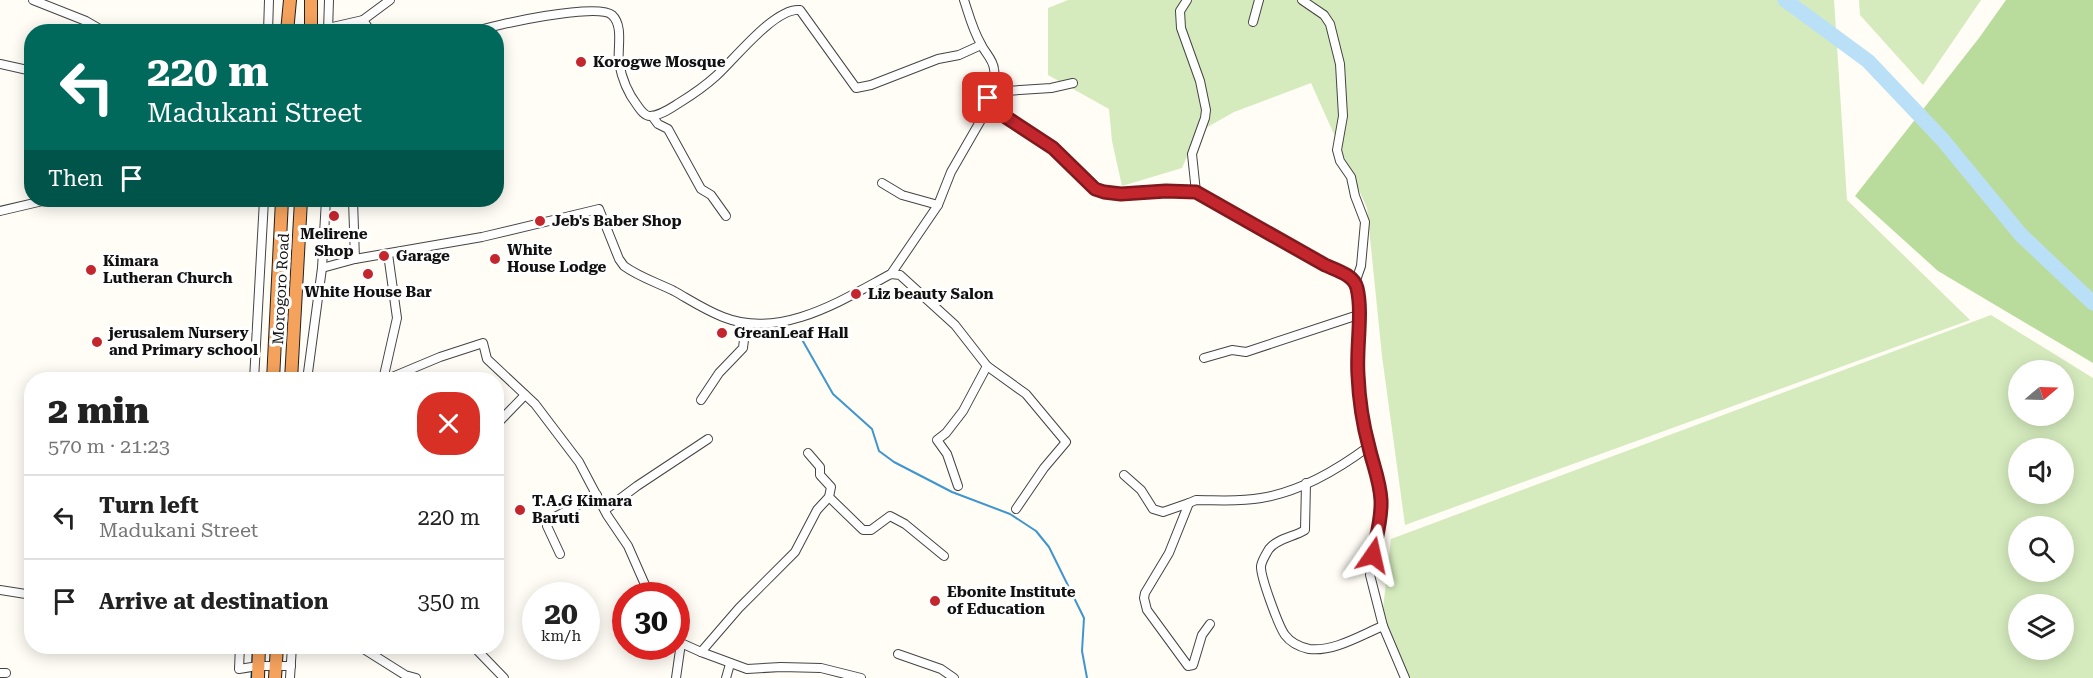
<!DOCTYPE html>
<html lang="en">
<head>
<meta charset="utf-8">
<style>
  body { margin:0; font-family:"Roboto Serif",serif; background:#f2f2f2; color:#222; height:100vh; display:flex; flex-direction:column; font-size:22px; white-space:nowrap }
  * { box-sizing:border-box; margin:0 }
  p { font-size:20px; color:#767676 }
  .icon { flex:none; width:33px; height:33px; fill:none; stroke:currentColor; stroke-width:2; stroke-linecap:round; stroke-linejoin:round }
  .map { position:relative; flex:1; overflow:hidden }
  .details { position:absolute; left:24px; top:372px; width:480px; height:282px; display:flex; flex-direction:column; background:#fff; border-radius:24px; box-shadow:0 3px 15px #0003 }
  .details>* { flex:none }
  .top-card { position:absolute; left:24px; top:24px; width:480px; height:183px; border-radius:24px; box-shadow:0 3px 15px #0003; background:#00695c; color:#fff; overflow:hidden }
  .needle { width:39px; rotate:71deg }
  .buttons { position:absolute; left:2008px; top:360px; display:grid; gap:12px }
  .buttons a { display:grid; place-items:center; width:66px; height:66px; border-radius:50%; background:#fff; box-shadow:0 3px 15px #0003; font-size:30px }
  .speed { position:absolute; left:522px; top:582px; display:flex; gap:12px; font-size:30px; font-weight:700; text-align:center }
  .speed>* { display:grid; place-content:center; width:78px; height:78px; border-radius:50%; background:#fff; box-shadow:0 3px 15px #0003; line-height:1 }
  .speed small { font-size:15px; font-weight:400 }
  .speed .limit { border:9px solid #d22; background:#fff; color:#111 }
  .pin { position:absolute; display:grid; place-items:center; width:51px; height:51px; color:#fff; margin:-26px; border-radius:12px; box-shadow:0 3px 9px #0006 }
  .me { position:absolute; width:66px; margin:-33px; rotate:11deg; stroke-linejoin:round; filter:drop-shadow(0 0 4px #0008) }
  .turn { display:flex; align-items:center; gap:21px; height:126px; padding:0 24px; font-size:27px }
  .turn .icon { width:78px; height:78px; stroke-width:2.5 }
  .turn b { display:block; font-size:42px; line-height:51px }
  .then { display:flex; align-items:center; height:57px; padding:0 24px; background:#0003; gap:12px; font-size:22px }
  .round { display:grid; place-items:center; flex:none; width:63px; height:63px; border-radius:24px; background:#f2f2f2 }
  .overview { display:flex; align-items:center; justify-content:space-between; height:102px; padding:0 24px }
  h1 { font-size:36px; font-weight:800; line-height:45px }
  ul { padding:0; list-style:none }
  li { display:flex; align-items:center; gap:18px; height:84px; padding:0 24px; border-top:2px solid #e0e0e0 }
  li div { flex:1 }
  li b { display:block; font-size:22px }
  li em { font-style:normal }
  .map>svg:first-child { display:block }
  .green { fill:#d5ebbd; fill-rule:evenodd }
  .forest { fill:#b9dc9c }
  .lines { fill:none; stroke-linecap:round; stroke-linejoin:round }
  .stream { stroke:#3f96cf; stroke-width:2 }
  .river { stroke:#b9e0f7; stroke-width:15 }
  .minor-casing { stroke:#444; stroke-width:10 }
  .highway-casing { stroke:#222; stroke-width:14 }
  .minor { stroke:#fff; stroke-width:8 }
  .highway { stroke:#f5a25d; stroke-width:12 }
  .route-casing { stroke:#7f191e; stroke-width:15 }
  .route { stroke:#c4262e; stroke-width:10 }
  .poi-dot { fill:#c4262e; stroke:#fff; stroke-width:2 }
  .labels { text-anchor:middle; stroke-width:6; stroke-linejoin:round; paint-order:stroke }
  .poi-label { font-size:15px; font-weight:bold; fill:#111; stroke:#fff; text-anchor:start }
  .street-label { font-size:15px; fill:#111; stroke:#fff }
</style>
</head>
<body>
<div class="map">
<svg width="2093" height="678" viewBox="0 0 2093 678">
  <rect width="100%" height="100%" fill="#fffdf5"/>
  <!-- green -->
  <g class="green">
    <path d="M1068 0H1834L1847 200 1970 320 1405 525 1382 356 1367 208 1311 83 1234 112 1197 133 1182 168 1122 186 1112 141 1109 109 1048 75V8Z"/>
    <path d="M1859 0H1981L1923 85 1860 15Z"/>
    <path d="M1991 315 2093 378V678H1410L1382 617 1391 539ZM2019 370H2064V416H2019ZM2019 448H2064V494H2019ZM2019 526H2064V572H2019ZM2019 604H2064V650H2019Z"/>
  </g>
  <!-- forest -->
  <path class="forest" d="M2006 0H2093V363L1938 271 1855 196 1979 38Z"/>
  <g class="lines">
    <!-- stream -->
    <g class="stream">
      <path d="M800 336 833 394 872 429 879 451 894 462 952 492 1010 514 1036 531 1049 547 1084 618 1082 651 1087 678"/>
      <path d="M252 663 253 646"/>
      <path d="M251 678 252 669"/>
    </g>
    <!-- river -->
    <path class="river" d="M1785 0 1868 61 1942 139 2021 235 2093 303"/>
    <defs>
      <g id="minor">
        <path d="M33 0 86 21 105 32"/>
        <path d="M964 0C969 15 973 31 981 44 985 53 993 59 994 69 997 82 987 93 989 106L1053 148 1095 189 1104 192 1121 194 1166 191 1196 192 1325 265 1347 275 1357 288V374L1368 447 1375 467 1381 503V514L1370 575 1383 626 1405 678"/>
        <path d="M1187 0 1180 11 1181 28 1200 81 1206 110 1205 118 1192 154 1196 192"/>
        <path d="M1302 0 1324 15 1330 24 1340 64 1343 116 1337 150 1340 161 1351 177 1355 196 1365 222 1361 266 1355 283"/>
        <path d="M363 20 390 0"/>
        <path d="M1253 22 1259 0"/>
        <path d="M328 28 363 20 371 32"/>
        <path d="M328 31 329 0"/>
        <path d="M268 32 269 0"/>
        <path d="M473 32C493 25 598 2 612 15 624 26 617 49 619 63 622 79 627 92 637 105 640 109 644 116 650 116 660 116 671 108 679 103 692 95 705 86 716 76 734 60 775 7 800 10L856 88 871 85 938 59 959 55 981 45"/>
        <path d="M0 64 32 71"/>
        <path d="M990 92 1051 88 1073 83"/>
        <path d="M652 116 658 124 668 129 701 189 711 195 726 216"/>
        <path d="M882 183 902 195 938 205"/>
        <path d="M353 200 355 259"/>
        <path d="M0 211 47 200"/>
        <path d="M322 268 355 259 482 237 599 209 619 259 624 266C639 277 658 283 674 291 690 300 705 310 723 317 781 340 842 300 891 274L900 275 955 325 987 366 1026 394 1066 442 1044 468 1016 509"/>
        <path d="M891 274 938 205 951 172 989 106"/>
        <path d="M1204 358 1232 350 1246 352 1358 315"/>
        <path d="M254 380 264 200"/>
        <path d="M307 380 322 268 326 200"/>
        <path d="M383 380 397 318 388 254"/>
        <path d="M385 380 440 357 483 343 487 359 535 404 579 462 607 515 628 546 650 596"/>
        <path d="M701 400 719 373 743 348 746 323"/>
        <path d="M496 425 525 395"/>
        <path d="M1124 475 1141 490 1153 509 1163 512 1189 503"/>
        <path d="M1306 483 1305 530C1294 537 1278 538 1269 549 1266 554 1262 560 1261 566 1260 576 1279 627 1285 635 1291 643 1300 647 1309 649 1334 652 1361 635 1383 626"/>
        <path d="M958 486 947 454 937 440 946 433 963 411 987 366"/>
        <path d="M829 497 863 530H871L890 516 905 524 944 556"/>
        <path d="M605 510 637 486 708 439"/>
        <path d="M560 554 547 526 551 519 597 495"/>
        <path d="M0 590 32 595"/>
        <path d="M1210 624 1202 635 1193 665 1188 666 1147 610 1144 598 1145 593 1169 553 1189 503 1196 500C1217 500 1239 502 1261 498 1299 492 1337 470 1368 447"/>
        <path d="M676 639 681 643 701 652 747 669 781 667 821 668 861 678"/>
        <path d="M240 646 239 669 258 666H291"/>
        <path d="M359 646 405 675 416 678"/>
        <path d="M473 646 504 678"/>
        <path d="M701 652 739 608 795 552 817 510 829 497 831 487 820 475V467L808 453"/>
        <path d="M898 654 941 669 954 678"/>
        <path d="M0 673H6"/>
        <path d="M290 678 292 646"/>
        <path d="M676 678 681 643"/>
        <path d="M726 678 730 664"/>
      </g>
      <g id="highway">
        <path d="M287 32 290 0"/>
        <path d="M311 32V0"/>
        <path d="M273 380 282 200"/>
        <path d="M291 380 301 200"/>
        <path d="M258 678 259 646"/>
        <path d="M275 678 277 646"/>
      </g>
    </defs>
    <!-- minor casing -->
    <use href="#minor" class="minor-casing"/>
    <!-- highway casing -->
    <use href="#highway" class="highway-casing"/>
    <!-- minor -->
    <use href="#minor" class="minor"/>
    <!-- highway -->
    <use href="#highway" class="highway"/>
  </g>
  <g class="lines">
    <defs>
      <path id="route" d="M988 98 989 106 1053 148 1095 189 1104 192 1121 194 1166 191 1196 192 1325 265C1336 270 1354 275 1357 288 1363 313 1356 348 1358 375 1359 398 1363 425 1369 447 1373 465 1380 481 1381 500 1382 519 1376 537 1373 555"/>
    </defs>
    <!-- route casing -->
    <use href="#route" class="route-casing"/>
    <!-- route -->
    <use href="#route" class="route"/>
  </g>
  <!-- markers -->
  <g class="poi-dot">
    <circle cx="581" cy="62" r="6"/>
    <circle cx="334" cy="216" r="6"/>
    <circle cx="540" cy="221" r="6"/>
    <circle cx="384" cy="256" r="6"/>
    <circle cx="495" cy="259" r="6"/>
    <circle cx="91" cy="270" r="6"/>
    <circle cx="368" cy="274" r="6"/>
    <circle cx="856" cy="294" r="6"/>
    <circle cx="722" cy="333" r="6"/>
    <circle cx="97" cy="342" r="6"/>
    <circle cx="520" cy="510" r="6"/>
    <circle cx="935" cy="601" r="6"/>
  </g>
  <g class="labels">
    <!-- poi labels -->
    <g class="poi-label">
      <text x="593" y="67">Korogwe Mosque</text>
      <text x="552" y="226">Jeb's Baber Shop</text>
      <text x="334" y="239" text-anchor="middle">Melirene<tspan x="334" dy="17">Shop</tspan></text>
      <text x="507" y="255">White<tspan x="507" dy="17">House Lodge</tspan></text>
      <text x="396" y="261">Garage</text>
      <text x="103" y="266">Kimara<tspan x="103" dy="17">Lutheran Church</tspan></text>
      <text x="368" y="297" text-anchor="middle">White House Bar</text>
      <text x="868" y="299">Liz beauty Salon</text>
      <text x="109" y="338">jerusalem Nursery<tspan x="109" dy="17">and Primary school</tspan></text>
      <text x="734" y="338">GreanLeaf Hall</text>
      <text x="532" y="506">T.A.G Kimara<tspan x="532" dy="17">Baruti</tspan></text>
      <text x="947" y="597">Ebonite Institute<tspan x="947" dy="17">of Education</tspan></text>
    </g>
    <!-- street labels -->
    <g class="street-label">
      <text transform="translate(281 289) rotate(-87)" y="5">Morogoro Road</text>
    </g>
  </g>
</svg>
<div class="buttons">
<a><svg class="needle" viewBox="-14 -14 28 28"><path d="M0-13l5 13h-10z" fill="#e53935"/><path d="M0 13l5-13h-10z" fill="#767676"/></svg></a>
<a><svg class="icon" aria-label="sound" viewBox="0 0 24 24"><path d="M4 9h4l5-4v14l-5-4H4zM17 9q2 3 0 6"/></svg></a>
<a><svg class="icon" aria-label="search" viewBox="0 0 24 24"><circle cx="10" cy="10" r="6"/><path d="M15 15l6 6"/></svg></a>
<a><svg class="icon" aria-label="layers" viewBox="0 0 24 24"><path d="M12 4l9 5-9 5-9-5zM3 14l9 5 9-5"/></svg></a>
</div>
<div class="speed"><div>20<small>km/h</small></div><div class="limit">30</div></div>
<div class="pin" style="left:988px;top:98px;background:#d93025"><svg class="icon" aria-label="arrive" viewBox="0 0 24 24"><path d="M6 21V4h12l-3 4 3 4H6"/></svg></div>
<svg class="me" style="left:1373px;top:555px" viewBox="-20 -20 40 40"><path d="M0-17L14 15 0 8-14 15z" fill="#c4262e" stroke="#fff" stroke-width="4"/></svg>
<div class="top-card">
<div class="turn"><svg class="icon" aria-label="left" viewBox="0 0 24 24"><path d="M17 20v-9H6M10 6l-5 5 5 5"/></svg><div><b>220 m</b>Madukani Street</div></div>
<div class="then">Then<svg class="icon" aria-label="arrive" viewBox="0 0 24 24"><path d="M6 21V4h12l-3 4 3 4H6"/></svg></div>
</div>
<section class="details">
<div class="overview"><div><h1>2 min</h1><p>570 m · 21:23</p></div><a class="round" style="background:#d93025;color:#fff"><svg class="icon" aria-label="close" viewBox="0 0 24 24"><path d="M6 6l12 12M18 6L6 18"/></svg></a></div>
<ul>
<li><svg class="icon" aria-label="left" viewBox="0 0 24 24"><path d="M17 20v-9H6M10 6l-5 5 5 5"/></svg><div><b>Turn left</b><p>Madukani Street</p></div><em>220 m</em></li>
<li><svg class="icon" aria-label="arrive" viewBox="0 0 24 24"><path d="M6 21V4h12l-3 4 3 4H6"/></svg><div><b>Arrive at destination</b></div><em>350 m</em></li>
</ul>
</section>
</div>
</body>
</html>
